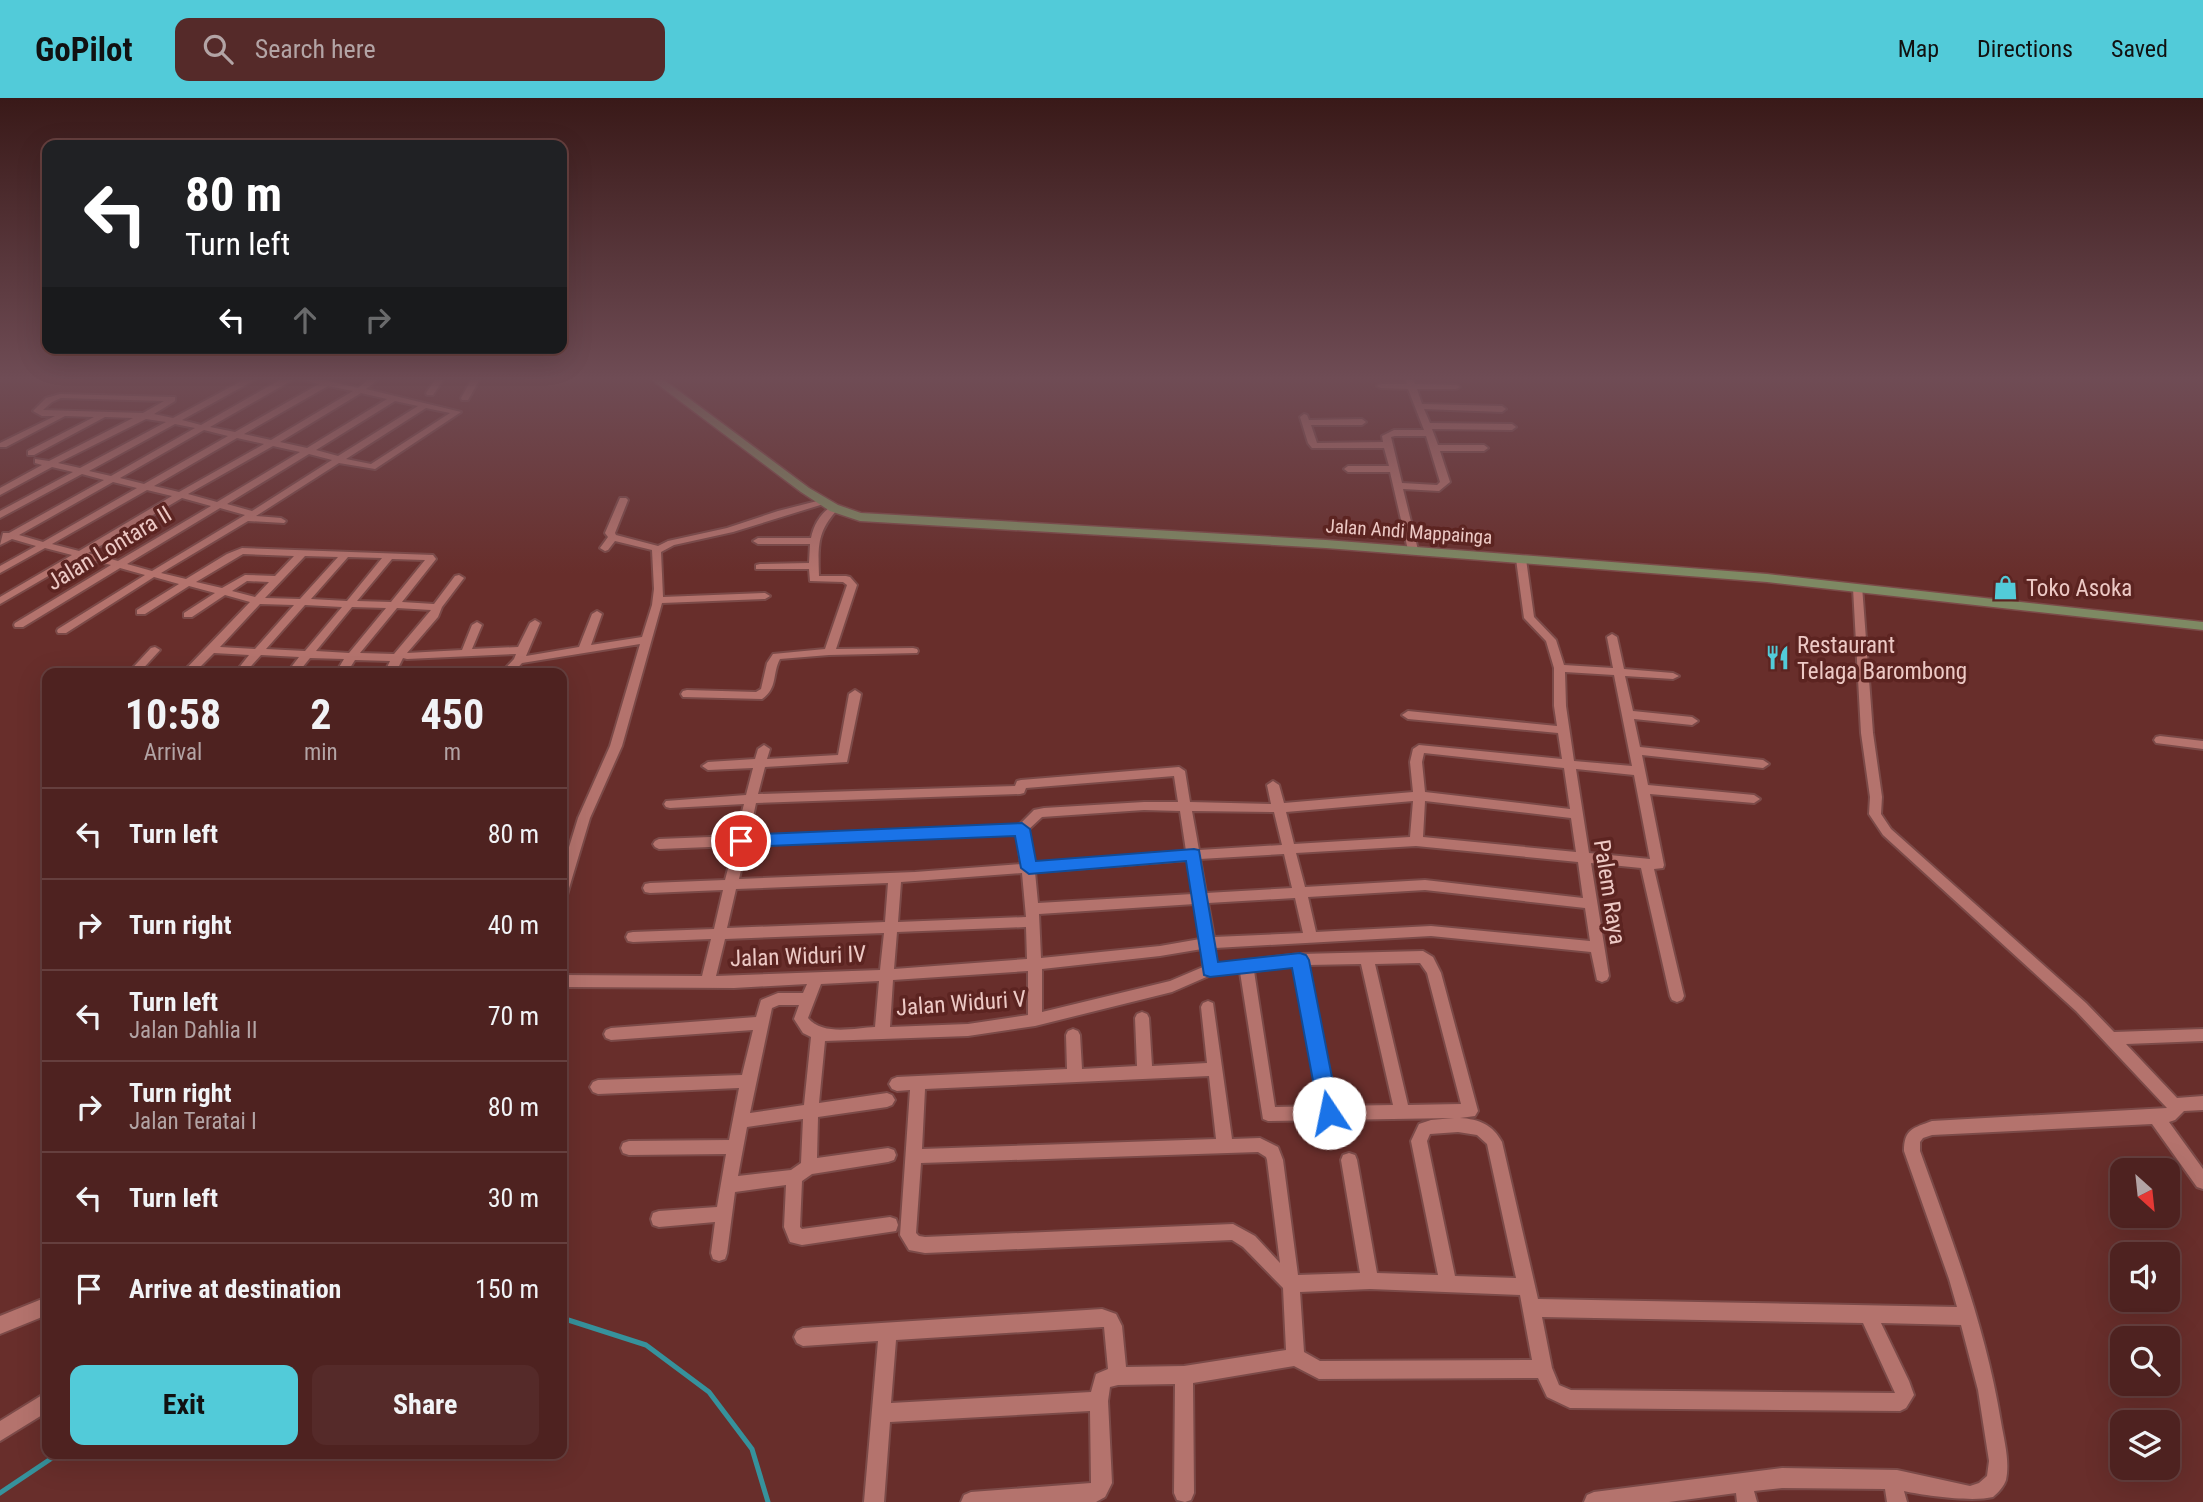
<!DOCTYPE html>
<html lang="en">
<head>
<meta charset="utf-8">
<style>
  body { margin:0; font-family:"Roboto Condensed",sans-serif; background:#552a29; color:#f1f3f6; height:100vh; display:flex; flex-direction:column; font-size:26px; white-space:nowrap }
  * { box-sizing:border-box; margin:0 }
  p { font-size:23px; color:#b3a4a5 }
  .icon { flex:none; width:38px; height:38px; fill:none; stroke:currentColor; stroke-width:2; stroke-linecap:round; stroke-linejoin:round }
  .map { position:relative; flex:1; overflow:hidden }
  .side { position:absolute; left:42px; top:570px; width:525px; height:791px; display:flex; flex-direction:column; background:#4e2220; border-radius:14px; box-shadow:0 7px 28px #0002,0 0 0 2px #653f3e }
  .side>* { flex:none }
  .guide { position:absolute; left:42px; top:42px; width:525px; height:214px; border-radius:14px; box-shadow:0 7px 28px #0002,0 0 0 2px #653f3e; background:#202124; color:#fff; overflow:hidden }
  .needle { width:46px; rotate:153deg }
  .buttons { position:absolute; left:2110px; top:1060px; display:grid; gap:14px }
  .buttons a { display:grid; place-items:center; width:70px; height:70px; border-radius:14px; background:#4e2220; box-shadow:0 7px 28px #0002,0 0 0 2px #653f3e; font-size:35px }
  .pin { position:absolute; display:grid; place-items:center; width:60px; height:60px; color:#fff; margin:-30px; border:4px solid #fff; border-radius:50%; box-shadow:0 2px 7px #0007 }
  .me { position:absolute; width:77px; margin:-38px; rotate:349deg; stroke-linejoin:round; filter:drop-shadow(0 0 5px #0008) }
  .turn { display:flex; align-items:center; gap:24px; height:147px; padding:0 28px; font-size:32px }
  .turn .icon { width:91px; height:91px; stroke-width:2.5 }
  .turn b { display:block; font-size:49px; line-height:60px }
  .lanes { display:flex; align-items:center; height:66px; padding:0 28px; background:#0003; justify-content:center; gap:35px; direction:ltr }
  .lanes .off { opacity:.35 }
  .eta { display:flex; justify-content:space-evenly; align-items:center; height:119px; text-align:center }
  .eta b { font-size:42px; font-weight:700; line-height:49px }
  .button { display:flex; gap:14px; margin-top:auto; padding:14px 28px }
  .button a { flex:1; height:80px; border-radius:14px; background:#52cbd9; color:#111; font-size:28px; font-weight:700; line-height:80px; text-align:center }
  .button a+a { background:#552a29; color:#f1f3f6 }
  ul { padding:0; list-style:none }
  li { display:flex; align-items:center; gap:21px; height:91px; padding:0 28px; border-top:2px solid #653f3e }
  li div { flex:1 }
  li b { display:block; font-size:26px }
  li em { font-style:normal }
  header { display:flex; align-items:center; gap:42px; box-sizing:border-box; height:98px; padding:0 35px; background:#52cbd9; color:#111 }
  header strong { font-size:33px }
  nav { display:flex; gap:38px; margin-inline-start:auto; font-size:24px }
  .search { width:490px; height:63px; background:#552a29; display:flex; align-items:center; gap:18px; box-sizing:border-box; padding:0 24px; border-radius:14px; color:#b3a4a5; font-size:26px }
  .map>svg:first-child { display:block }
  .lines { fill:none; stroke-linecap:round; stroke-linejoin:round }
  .stream { stroke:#36929c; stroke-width:5 }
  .minor-casing { stroke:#7b4a48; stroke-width:4 }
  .major-casing { stroke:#7b4a48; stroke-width:3 }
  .minor { fill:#b4736d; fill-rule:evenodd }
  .major { fill:#7e8963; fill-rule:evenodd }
  .route { fill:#1a73e8; stroke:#114b97; stroke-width:2 }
  .labels { text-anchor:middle; stroke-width:7; stroke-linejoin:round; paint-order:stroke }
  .far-street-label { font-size:19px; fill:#edc9c5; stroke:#5c2421 }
  .street-label { font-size:23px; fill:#edc9c5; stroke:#5c2421 }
  .poi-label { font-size:23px; fill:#edc9c5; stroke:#5c2421; text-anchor:start }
</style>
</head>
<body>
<header>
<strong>GoPilot</strong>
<div class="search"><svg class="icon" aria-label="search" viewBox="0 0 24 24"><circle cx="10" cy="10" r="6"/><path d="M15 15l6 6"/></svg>Search here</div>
<nav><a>Map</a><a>Directions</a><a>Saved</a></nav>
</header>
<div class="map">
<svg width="2203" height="1404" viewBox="0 0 2203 1404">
  <rect width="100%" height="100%" fill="#682e2b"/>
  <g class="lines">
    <!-- stream -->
    <g class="stream">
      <path d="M562 1220 646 1247 709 1294 752 1351 768 1404"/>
      <path d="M0 1395 58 1356"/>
    </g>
    <defs>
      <g id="minor">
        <path d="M249 279H260L182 322 201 327 285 279H312L358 290 371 279H381L366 291 461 314 375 371 339 365 256 418 281 420 286 423 284 425 248 423 161 475 186 481 227 456 242 450 433 457 436 461 402 504 434 506 455 478 459 477 464 480 442 509 438 519 407 555 462 552 472 527 477 524 482 527 472 551 518 549 530 525 535 522 540 525 526 558 579 549 592 516 597 513 602 516 591 547 642 539 652 507 654 491 652 452 615 443 608 452 605 453 600 450 608 439 605 435 620 400H626L628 402 615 435 616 437 658 448 668 443 727 430 778 413 825 401 830 404 733 434 674 447 661 454 663 499 765 495 770 498 765 501 662 505 622 648 590 720 567 797 562 798V772L578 720 610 648 640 546 522 565 512 576H500L514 561 516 556 407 561 403 560 395 576H384L390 563 355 562 346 576H335L344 561 310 560 297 576H286L299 559 261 557 244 576H234L249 557 214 555 193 576H181L250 504 225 497 192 519H184V515L215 495 189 488 145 516H137V512L179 486 154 479 66 535H58L57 533 58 531 145 477 120 470 23 529H15L14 527 15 525 111 467 81 459 0 506V499L72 457 45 450 0 475V468L36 448 12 441 0 447 3 435H9L104 382 82 376 0 420V413L73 374 52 369 0 397V390L42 367 35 365V361L49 363 133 320 105 319 34 357H28V353L94 319 65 318 6 349H0V345L55 318H42L33 313 46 300 60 296 172 299H175V303L154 316 173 320ZM296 280 319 286 235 334 210 329ZM328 288 353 293 271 342 244 336ZM361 295 387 301 307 350 280 344ZM61 300 164 303 143 315 43 312 52 304ZM395 303 418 308 338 358 316 352ZM426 310 450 315 371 366 346 361ZM146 321 166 324 80 370 58 365ZM175 326 195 330 111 378 89 373ZM204 332 228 338 144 386 120 380ZM237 340 264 346 179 394 154 388ZM273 348 300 354 217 404 188 396ZM309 356 332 362 252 413 227 406ZM113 384 137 390 43 444 19 437ZM147 392 172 398 79 453 52 446ZM182 400 211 408 118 463 88 455ZM220 410 245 417 152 473 127 466ZM243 456 294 458 275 478 245 477 222 490 196 484ZM305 458 338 459 300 501 265 500ZM348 459 382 460 347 503 311 501ZM392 461 425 462 391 504 357 503ZM247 483 269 484 255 499 232 493ZM260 506 294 507 255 551 220 549ZM305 507 342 509 305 553 266 551ZM352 509 386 510 349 555 316 553ZM397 510 431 512 394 556 360 555Z"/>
        <path d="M437 279H445L433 297H427L426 295Z"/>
        <path d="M473 279H481L468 302H462L461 300Z"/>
        <path d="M1404 279H1412L1415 286 1456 287 1460 289 1456 291H1417L1422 306 1502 308 1506 311 1502 314 1424 311 1430 325 1512 326 1516 329 1512 332 1432 331 1438 347H1484L1488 350 1484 353H1440L1450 384 1439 393 1403 391 1418 452 1413 455 1408 452 1390 374H1348L1344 371 1348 368H1389L1384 350H1312L1308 345 1300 319 1304 316 1307 317 1309 322 1362 321 1366 324 1362 327H1311L1317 345 1383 344 1382 338 1394 332H1424L1408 291 1381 290 1377 288 1381 286H1407ZM1395 338H1426L1440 384 1437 387 1402 385 1391 339Z"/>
        <path d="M834 407 839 410C817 433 818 447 819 478H846L850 479 857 487 836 551 913 550 917 551 918 553 917 555 829 557 780 561C772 576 778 590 762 601L683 599 681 596 683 593 687 592 756 594 761 591 767 565 773 556 825 551 847 487 843 484 810 483 809 471H756V467L760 466 809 465 810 446H758L753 443 758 440H811C814 426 821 414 834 407Z"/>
        <path d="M1521 458 1526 461 1534 519 1556 542 1564 567 1613 570 1607 539 1612 536 1617 539 1624 571 1673 575 1679 578 1673 581 1625 578 1633 613 1692 619 1698 623 1692 627 1634 621 1640 649 1763 662 1769 666 1763 670 1642 657 1648 687 1754 697 1760 701 1754 705 1650 696 1664 767 1663 770 1654 771 1684 898 1682 902 1677 904 1672 902 1670 898 1641 770 1591 765 1609 878 1607 882 1602 884 1597 882 1591 854 1431 838 1215 850 1216 866 1300 856 1423 853 1433 859 1441 875 1478 1013 1475 1018 1460 1020C1479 1021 1493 1027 1502 1044L1538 1201 1957 1209 1949 1181 1904 1053C1904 1031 1913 1030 1932 1023L2167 1010 2076 913 1883 737 1869 716 1870 699 1861 635 1853 490 1858 487 1862 488 1873 635 1882 699 1881 716 1891 731 2086 905 2114 934 2203 931V943L2126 946 2177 1000 2203 998V1012L2184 1013 2175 1022 2169 1024 2203 1071V1091L2197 1089 2152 1026 1932 1037 1923 1040 1920 1044V1053C1952 1142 1986 1230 2001 1324 2004 1342 2010 1363 2006 1382 2004 1388 1998 1395 1993 1399 1973 1404 1926 1398 1904 1393L1907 1404H1887L1885 1391 1782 1390 1754 1393 1757 1404H1737L1736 1395 1669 1404H1584L1587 1397 1594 1394 1782 1370 1897 1372 1970 1388 1979 1385 1987 1378 1989 1363 1978 1292 1961 1227 1881 1225 1909 1283 1914 1297 1906 1310 1900 1313 1570 1310 1547 1299 1538 1280 1319 1281 1294 1268 1193 1285 1194 1395 1191 1402 1185 1404 1177 1402 1174 1395 1175 1286 1118 1287 1110 1289 1108 1303 1112 1385 1105 1399 1096 1404H961L964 1397 971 1394 1091 1385 1090 1313 890 1324 884 1404H864L878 1243 803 1248 797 1245 794 1239 797 1233 803 1230 1102 1211 1116 1216 1122 1228 1126 1269 1184 1268 1286 1252 1283 1190 1243 1149 1232 1142 925 1155 909 1152 900 1137 910 992 897 993 892 991 889 986 892 981 897 979 1067 971 1066 937 1068 933 1073 931 1078 933 1080 937 1082 971 1137 968 1135 920 1137 916 1142 914 1147 916 1149 920 1152 968 1207 965 1201 909 1203 905 1208 903 1213 905 1232 1041 1260 1040 1278 1049 1283 1062 1298 1177 1360 1175 1341 1062 1343 1057 1349 1055 1355 1057 1357 1062 1377 1175 1438 1177 1411 1043 1419 1026 1431 1022 1454 1020 1268 1023 1263 1021 1240 874 1211 877 1172 894 1035 928 968 938 825 943 819 1005 887 995 892 997 895 1002 892 1007 887 1009 818 1019 817 1060 888 1050 894 1052 896 1057 894 1062 888 1064 812 1076 802 1083 800 1129 802 1131 890 1119 896 1121 898 1127 896 1133 802 1147 790 1144 784 1129 786 1087 735 1094 727 1155 725 1161 719 1163 713 1161 711 1155 715 1124 659 1129 653 1127 651 1121 653 1115 659 1113 717 1109 726 1056 629 1057 623 1055 621 1050 623 1045 629 1043 729 1042 739 990 598 996 593 994 590 989 593 984 598 982 742 977 753 932 611 942 606 940 604 936 606 932 611 930 756 919 761 902 778 895H803L807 886 734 890 562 889V877L702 878 711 841 633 844 628 843 626 839 628 835 633 834 714 831 723 792 650 795 645 794 643 790 645 786 650 785 725 782 734 748 659 751 655 749 653 746 655 743 659 741 736 738 744 706 670 710 666 709 664 706 666 703 746 697 753 670 708 672 702 668 708 664 755 661 758 651 764 647 770 651 767 661 838 657 849 596 855 592 861 596 847 664 765 669 758 696 1015 688 1017 683 1021 682 1179 669 1185 673 1190 704 1271 706 1267 687 1273 683 1279 687 1284 705 1413 694 1410 664 1413 651 1419 647 1562 661 1558 635 1408 621 1402 617 1408 613 1557 628 1554 608V570L1546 543 1524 520 1516 461ZM1565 574 1614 577 1632 668 1574 663 1566 608ZM1424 655 1564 670 1570 711 1425 694 1422 664ZM1576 671 1634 677 1650 761 1589 755ZM1174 678 1178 704H1144L1044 710 1034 712 1019 727 749 738 756 705 1020 696 1024 695 1026 690ZM1413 703 1410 739 1294 746 1286 714ZM1425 703 1571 720 1576 754 1423 739ZM1144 712 1180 713 1186 753 1034 765 1028 732 1042 719ZM1192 713 1274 714 1282 747 1199 752ZM1017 736 1021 766 915 774 739 781 747 747ZM1416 748 1578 764 1583 800 1425 782 1305 789 1296 755ZM1284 756 1292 790 1206 795 1200 761ZM1188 762 1193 796 1038 805 1035 774ZM1022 775 1026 819 898 824 901 784ZM888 785 885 824 727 830 736 791ZM1425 792 1585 810 1590 843 1431 828 1316 834 1308 799ZM1295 800 1303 835 1214 839 1208 805ZM1195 806 1200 841 1160 848 1041 860 1039 816ZM1026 829 1027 861 894 871 897 834ZM884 835 880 872 716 878 725 841ZM1202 851 1203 869 1170 883 1042 914V871L1160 858ZM1420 865 1427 875 1461 1006 1408 1007 1375 866ZM1361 866 1393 1007 1335 1008 1308 867ZM1294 868 1320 1008 1275 1009 1254 873ZM1028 873V917L968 926 890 929 893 882ZM879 883 875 929C855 930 823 938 808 920L821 886ZM779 907H799L794 921 803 935 811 939 804 1007 750 1015 772 910ZM1209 978 1216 1041 922 1051 925 991ZM803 1021 801 1065 791 1072 738 1078 747 1029ZM1458 1034 1477 1037 1487 1046 1516 1180 1455 1178 1427 1043 1430 1036ZM1258 1054 1266 1059 1267 1062 1280 1165 1255 1138 1233 1126 925 1139 919 1138 916 1135 921 1065ZM1370 1191 1520 1197 1532 1262 1320 1263 1304 1254 1300 1194ZM1542 1219 1863 1225 1895 1295 1571 1292 1559 1287 1552 1270ZM1102 1229H1104L1108 1271 1096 1276 1091 1294 891 1305 896 1242Z"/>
        <path d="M155 549 160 552 138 576H127L151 550Z"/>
        <path d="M2160 638 2203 643V651L2156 645 2154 642 2156 639Z"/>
        <path d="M47 1199V1217L0 1236V1218Z"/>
        <path d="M47 1294V1314L0 1343V1323Z"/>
      </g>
      <path id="major" d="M648 279H660L809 390 838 407 861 415 1326 442 1767 476 2203 524V532L1767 484 1326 450 860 423 830 413 801 394Z"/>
    </defs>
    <!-- minor casing -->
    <use href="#minor" class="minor-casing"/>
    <!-- major casing -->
    <use href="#major" class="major-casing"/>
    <!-- minor -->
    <use href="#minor" class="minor"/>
    <!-- major -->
    <use href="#major" class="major"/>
  </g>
  <!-- sky -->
  <linearGradient id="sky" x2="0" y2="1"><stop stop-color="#391918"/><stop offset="0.59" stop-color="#6f4c55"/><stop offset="1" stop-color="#6f4c55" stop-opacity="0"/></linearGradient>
  <rect width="2203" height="476" fill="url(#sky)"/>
  <!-- route -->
  <path class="route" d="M1022 725 1030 731 1036 763 1194 751 1199 752 1218 864 1300 855 1306 857 1309 862 1339 1015 1337 1021 1329 1024 1322 1021 1319 1015 1292 870 1210 879 1204 877 1186 763 1029 776 1021 770 1015 738 741 749 733 743 741 737Z"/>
  <!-- icons -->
  <defs>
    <symbol id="shop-bare" viewBox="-9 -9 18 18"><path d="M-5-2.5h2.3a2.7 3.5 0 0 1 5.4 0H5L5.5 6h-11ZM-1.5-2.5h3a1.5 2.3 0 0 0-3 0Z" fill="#52cbd9" stroke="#5c2421" stroke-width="2.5" paint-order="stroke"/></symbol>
    <symbol id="restaurant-bare" viewBox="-9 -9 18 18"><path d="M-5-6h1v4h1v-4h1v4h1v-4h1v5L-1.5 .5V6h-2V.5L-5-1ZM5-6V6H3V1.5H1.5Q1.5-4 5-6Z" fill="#52cbd9" stroke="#5c2421" stroke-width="2.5" paint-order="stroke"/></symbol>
  </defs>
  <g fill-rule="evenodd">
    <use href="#shop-bare" x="1988" y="472" width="35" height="35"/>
    <use href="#restaurant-bare" x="1760" y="542" width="35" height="35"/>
  </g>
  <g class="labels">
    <!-- far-street labels -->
    <g class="far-street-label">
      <text transform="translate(1409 433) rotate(4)" y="7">Jalan Andi Mappainga</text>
    </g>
    <!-- street labels -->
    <g class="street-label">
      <text transform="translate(109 450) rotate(-31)" y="8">Jalan Lontara II</text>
      <text transform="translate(1610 794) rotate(81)" y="8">Palem Raya</text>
      <text transform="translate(798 858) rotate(-2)" y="8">Jalan Widuri IV</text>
      <text transform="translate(961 905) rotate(-4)" y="8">Jalan Widuri V</text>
    </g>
    <!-- poi labels -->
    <g class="poi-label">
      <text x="2026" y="498">Toko Asoka</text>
      <text x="1797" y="555">Restaurant<tspan x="1797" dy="26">Telaga Barombong</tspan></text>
    </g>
  </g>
</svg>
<div class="buttons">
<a><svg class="needle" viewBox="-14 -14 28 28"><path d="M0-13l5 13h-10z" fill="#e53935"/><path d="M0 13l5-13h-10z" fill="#b3a4a5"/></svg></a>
<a><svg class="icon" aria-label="sound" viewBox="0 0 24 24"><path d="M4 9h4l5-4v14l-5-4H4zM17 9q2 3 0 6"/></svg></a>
<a><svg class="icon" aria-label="search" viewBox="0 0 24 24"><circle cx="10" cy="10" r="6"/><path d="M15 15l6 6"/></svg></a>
<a><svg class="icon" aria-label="layers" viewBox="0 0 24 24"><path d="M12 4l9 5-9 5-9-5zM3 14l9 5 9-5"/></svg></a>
</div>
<div class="pin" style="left:741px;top:743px;background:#d93025"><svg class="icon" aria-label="arrive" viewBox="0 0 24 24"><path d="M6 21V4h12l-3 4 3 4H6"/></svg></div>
<svg class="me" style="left:1329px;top:1015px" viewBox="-20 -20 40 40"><circle r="19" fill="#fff"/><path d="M0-13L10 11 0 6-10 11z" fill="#1a73e8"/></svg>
<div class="guide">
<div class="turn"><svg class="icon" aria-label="left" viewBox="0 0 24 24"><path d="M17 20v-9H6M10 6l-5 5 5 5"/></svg><div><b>80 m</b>Turn left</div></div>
<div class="lanes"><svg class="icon" aria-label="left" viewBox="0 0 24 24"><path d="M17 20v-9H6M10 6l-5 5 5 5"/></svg><svg class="icon off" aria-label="ahead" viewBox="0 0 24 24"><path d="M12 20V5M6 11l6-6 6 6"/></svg><svg class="icon off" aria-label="right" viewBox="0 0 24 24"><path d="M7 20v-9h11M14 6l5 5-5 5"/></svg></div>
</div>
<section class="side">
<div class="eta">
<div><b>10:58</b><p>Arrival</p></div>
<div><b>2</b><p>min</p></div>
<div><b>450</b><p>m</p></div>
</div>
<ul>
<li><svg class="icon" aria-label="left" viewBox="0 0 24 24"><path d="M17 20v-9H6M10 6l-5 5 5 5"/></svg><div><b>Turn left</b></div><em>80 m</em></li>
<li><svg class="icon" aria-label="right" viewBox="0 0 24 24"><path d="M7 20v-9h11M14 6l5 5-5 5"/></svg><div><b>Turn right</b></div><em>40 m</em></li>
<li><svg class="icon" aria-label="left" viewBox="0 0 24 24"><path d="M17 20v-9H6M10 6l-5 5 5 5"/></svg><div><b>Turn left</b><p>Jalan Dahlia II</p></div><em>70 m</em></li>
<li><svg class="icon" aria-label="right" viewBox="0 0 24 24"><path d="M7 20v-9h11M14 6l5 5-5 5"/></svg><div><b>Turn right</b><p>Jalan Teratai I</p></div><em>80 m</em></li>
<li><svg class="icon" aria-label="left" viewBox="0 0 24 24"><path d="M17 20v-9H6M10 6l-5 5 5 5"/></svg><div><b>Turn left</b></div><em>30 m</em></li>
<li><svg class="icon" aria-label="arrive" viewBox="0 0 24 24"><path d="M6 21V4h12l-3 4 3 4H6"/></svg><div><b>Arrive at destination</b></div><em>150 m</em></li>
</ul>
<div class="button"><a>Exit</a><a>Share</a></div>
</section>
</div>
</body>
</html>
